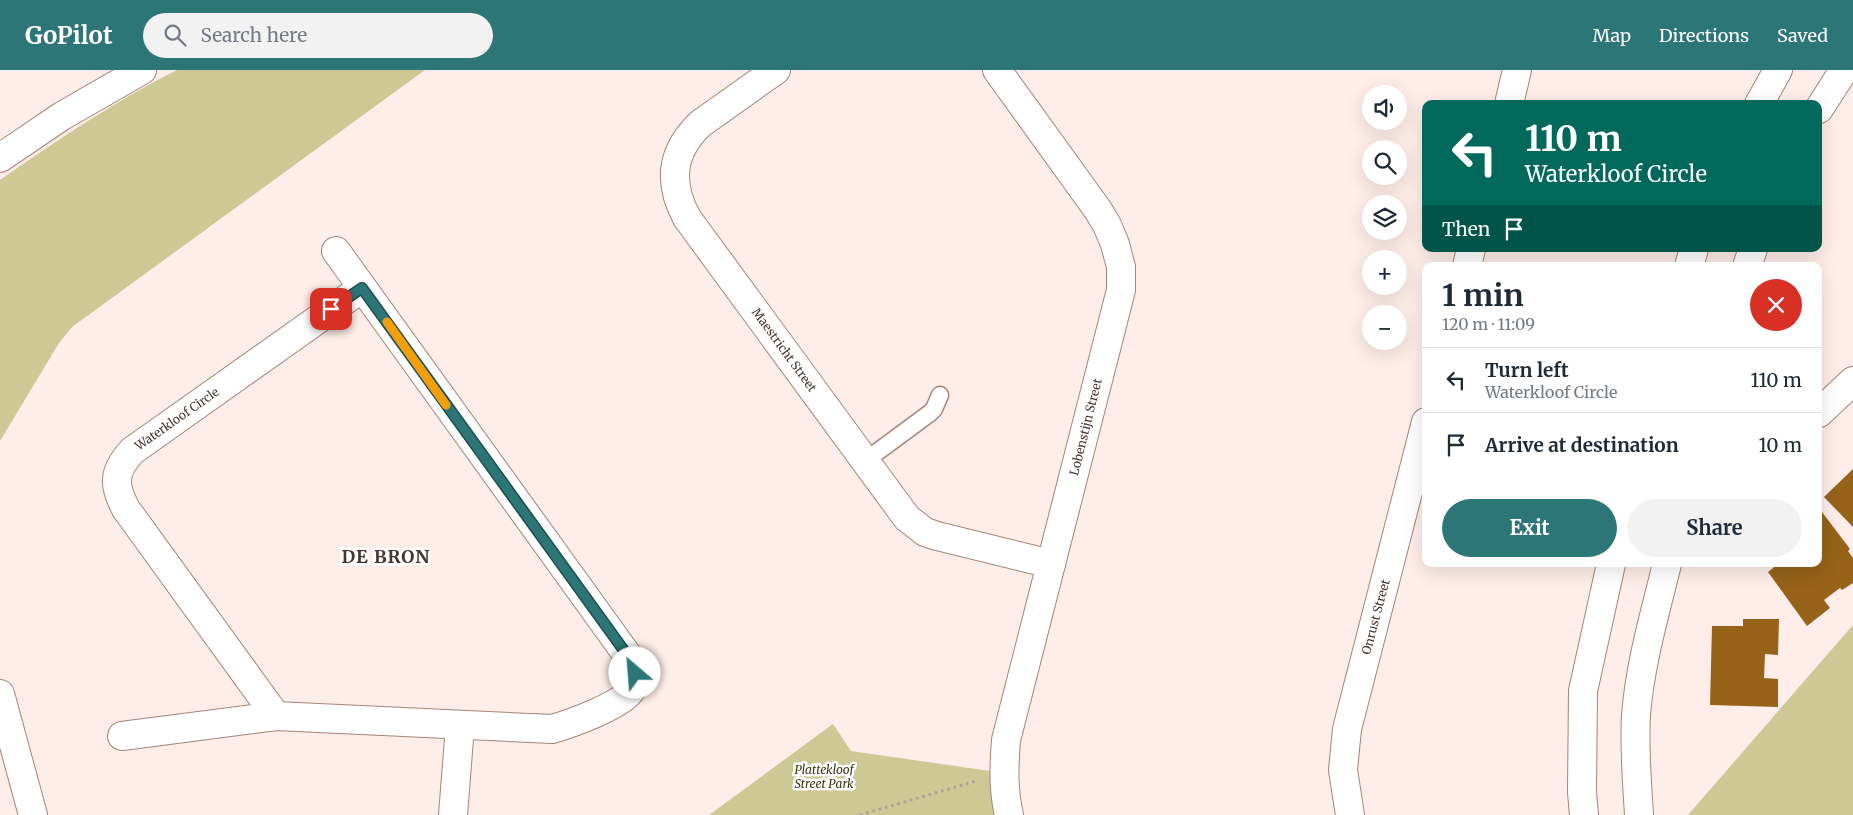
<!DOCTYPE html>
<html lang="en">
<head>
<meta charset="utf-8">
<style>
  body { margin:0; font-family:Merriweather,serif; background:#f2f2f3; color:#1f2937; height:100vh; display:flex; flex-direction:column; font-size:19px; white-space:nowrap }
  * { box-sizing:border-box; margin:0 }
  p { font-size:16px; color:#747a83 }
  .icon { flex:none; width:28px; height:28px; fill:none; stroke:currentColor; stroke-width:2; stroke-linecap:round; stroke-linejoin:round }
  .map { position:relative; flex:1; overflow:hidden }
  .panel { position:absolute; left:1422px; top:192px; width:400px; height:305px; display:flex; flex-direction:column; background:#fff; border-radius:10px; box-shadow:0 5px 20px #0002 }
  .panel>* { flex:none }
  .top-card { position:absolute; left:1422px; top:30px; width:400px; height:152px; border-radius:10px; box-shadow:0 5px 20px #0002; background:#00695c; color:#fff; overflow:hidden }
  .buttons { position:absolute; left:1362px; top:15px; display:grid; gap:10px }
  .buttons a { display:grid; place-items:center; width:45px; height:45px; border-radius:50%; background:#fff; box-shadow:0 5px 20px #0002; font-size:25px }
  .pin { position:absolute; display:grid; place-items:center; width:42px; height:42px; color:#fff; margin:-21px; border-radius:10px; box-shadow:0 2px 8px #0006 }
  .me { position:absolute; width:55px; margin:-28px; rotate:333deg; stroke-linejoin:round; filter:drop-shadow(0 0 4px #0008) }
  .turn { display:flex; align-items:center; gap:18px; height:105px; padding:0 20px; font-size:22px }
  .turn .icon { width:65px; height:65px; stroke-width:2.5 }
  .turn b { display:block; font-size:35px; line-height:42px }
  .then { display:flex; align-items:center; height:48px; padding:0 20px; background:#0003; gap:10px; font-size:19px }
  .round { display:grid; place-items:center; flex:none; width:52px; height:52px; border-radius:26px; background:#f2f2f3 }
  .overview { display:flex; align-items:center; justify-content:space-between; height:85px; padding:0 20px }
  h1 { font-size:30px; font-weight:700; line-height:38px }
  .action { display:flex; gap:10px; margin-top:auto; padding:10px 20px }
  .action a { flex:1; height:58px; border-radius:30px; background:#2c7677; color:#fff; font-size:20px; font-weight:700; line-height:58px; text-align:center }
  .action a+a { background:#f2f2f3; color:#1f2937 }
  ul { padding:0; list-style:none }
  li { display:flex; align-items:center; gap:15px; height:65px; padding:0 20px; border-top:1px solid #e0e1e3 }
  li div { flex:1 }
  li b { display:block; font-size:19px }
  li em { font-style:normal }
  header { display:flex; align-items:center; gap:30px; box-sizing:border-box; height:70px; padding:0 25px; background:#2c7677; color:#fff }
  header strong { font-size:24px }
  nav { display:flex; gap:28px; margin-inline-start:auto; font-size:18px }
  .search { width:350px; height:45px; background:#f2f2f3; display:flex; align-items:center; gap:12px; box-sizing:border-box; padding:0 18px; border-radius:28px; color:#747a83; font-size:19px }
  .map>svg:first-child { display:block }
  .green { fill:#cdc894 }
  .building { fill:#966318 }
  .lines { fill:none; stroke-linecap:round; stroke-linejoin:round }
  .service-casing { stroke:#a68377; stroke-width:19 }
  .minor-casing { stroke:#a68377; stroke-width:30 }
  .tertiary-casing { stroke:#a68377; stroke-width:30 }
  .secondary-casing { stroke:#a68377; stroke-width:30 }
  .path { stroke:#af9f99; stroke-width:3; stroke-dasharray:2.5 4; stroke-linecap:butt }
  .service { stroke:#fff; stroke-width:16 }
  .minor { stroke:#fff; stroke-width:28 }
  .tertiary { stroke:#fff; stroke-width:28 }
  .secondary { stroke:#fff; stroke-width:28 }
  .route-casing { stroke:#1d4d4d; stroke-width:12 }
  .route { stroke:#2c7677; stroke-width:9 }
  .slow { stroke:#f59e0b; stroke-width:9 }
  .labels { text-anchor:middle; stroke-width:5; stroke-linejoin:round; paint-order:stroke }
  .street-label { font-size:12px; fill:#44352f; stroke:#fff }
  .park-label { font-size:12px; font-style:italic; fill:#3a3610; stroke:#fff }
  .district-label { font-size:18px; font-weight:bold; letter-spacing:1px; fill:#44352f; stroke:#fff }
</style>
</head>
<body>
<header>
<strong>GoPilot</strong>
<div class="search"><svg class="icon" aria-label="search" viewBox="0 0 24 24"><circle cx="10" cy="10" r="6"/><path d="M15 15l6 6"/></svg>Search here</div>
<nav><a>Map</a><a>Directions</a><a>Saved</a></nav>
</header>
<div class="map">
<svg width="1853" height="745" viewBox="0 0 1853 745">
  <rect width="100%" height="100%" fill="#feede8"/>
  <!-- green -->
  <g class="green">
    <path d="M177 0H425L72 257 59 273 0 371V110C56 71 115 31 177 0Z"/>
    <path d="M1853 555V745H1688Z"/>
    <path d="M833 654 851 681 990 701 995 745H709Z"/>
  </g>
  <!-- building -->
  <g class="building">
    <path d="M1853 399V457L1824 427Z"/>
    <path d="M1819 438 1850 479 1848 481 1853 488V513L1842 520 1840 518 1824 530 1830 538 1807 556 1768 502 1778 494H1819Z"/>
    <path d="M1743 549H1779L1778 585 1765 584 1764 608 1778 609V637L1710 635 1712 556H1743Z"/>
  </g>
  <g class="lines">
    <defs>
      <path id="service" d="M865 391 930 343 934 339 940 325"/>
      <g id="minor">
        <path d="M776 0 700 54C671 82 668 113 687 148L907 448 925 462 937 466 1051 494"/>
        <path d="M997 0 1098 140 1107 155 1115 174 1121 197V220L1006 670C1004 696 1003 719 1009 745"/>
        <path d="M1509 34 1517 0"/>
        <path d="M1467 196 1471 179"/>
        <path d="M1819 343 1853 311"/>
        <path d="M0 624 33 745"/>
        <path d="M276 646 126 439C113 415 113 402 132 381L362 218"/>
        <path d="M122 666 276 646 552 659C570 654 623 635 631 620 636 611 635 602 633 593L336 181"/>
        <path d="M453 745 460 656"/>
        <path d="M1350 745 1343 700 1347 659 1426 352"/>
      </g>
      <g id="tertiary">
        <path d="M1759 34 1778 0"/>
        <path d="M1819 39 1844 0"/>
        <path d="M1689 196 1694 179"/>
        <path d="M1747 196 1753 179"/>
        <path d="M1584 745 1582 722 1583 621 1611 494"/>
        <path d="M1639 745C1637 712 1634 678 1636 645 1640 594 1655 543 1667 494"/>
      </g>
      <path id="secondary" d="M0 88 62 46 142 0"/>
    </defs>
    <!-- service casing -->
    <use href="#service" class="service-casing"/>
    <!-- minor casing -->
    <use href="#minor" class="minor-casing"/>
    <!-- tertiary casing -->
    <use href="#tertiary" class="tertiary-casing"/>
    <!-- secondary casing -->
    <use href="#secondary" class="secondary-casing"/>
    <!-- path -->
    <path class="path" d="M860 745 976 711"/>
    <!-- service -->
    <use href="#service" class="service"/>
    <!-- minor -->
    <use href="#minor" class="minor"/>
    <!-- tertiary -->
    <use href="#tertiary" class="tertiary"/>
    <!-- secondary -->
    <use href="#secondary" class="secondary"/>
  </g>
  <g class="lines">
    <defs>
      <path id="route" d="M331 239 362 218 633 593 635 603"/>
    </defs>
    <!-- route casing -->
    <use href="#route" class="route-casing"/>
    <!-- route -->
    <use href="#route" class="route"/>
    <!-- slow -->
    <path class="slow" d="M387 252 446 335"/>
  </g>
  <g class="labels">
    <!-- street labels -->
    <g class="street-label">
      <text transform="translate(784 280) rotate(54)" y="4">Maestricht Street</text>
      <text transform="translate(177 349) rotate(-35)" y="4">Waterkloof Circle</text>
      <text transform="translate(1086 357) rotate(-76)" y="4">Lobenstijn Street</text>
      <text transform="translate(1376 547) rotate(-75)" y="4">Onrust Street</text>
    </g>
    <!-- park labels -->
    <g class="park-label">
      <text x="824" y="704">Plattekloof<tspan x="824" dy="14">Street Park</tspan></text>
    </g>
    <!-- district labels -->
    <g class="district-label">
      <text x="386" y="493">DE BRON</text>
    </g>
  </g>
</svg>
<div class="buttons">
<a><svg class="icon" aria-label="sound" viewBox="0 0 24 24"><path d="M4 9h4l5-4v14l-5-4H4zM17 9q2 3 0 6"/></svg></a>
<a><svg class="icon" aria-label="search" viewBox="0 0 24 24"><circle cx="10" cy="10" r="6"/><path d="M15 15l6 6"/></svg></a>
<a><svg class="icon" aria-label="layers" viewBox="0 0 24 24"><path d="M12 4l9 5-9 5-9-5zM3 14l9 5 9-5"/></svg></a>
<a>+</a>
<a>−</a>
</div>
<div class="pin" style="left:331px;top:239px;background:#d93025"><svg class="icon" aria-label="arrive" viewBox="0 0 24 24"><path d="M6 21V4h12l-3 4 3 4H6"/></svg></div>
<svg class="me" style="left:635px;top:603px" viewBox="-20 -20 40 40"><circle r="19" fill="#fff"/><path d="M0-13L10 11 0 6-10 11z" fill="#2c7677"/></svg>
<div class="top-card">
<div class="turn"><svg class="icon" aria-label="left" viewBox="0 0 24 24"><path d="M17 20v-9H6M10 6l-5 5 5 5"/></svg><div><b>110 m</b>Waterkloof Circle</div></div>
<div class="then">Then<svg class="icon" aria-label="arrive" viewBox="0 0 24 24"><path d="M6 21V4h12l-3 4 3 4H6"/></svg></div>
</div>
<section class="panel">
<div class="overview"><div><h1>1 min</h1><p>120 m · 11:09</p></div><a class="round" style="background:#d93025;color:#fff"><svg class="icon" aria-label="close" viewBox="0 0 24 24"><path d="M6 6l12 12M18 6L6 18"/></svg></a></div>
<ul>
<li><svg class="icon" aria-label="left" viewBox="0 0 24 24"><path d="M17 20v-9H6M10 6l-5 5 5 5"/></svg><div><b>Turn left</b><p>Waterkloof Circle</p></div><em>110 m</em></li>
<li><svg class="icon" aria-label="arrive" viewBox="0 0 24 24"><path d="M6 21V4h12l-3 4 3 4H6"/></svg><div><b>Arrive at destination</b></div><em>10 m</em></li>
</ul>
<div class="action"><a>Exit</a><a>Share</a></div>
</section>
</div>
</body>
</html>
